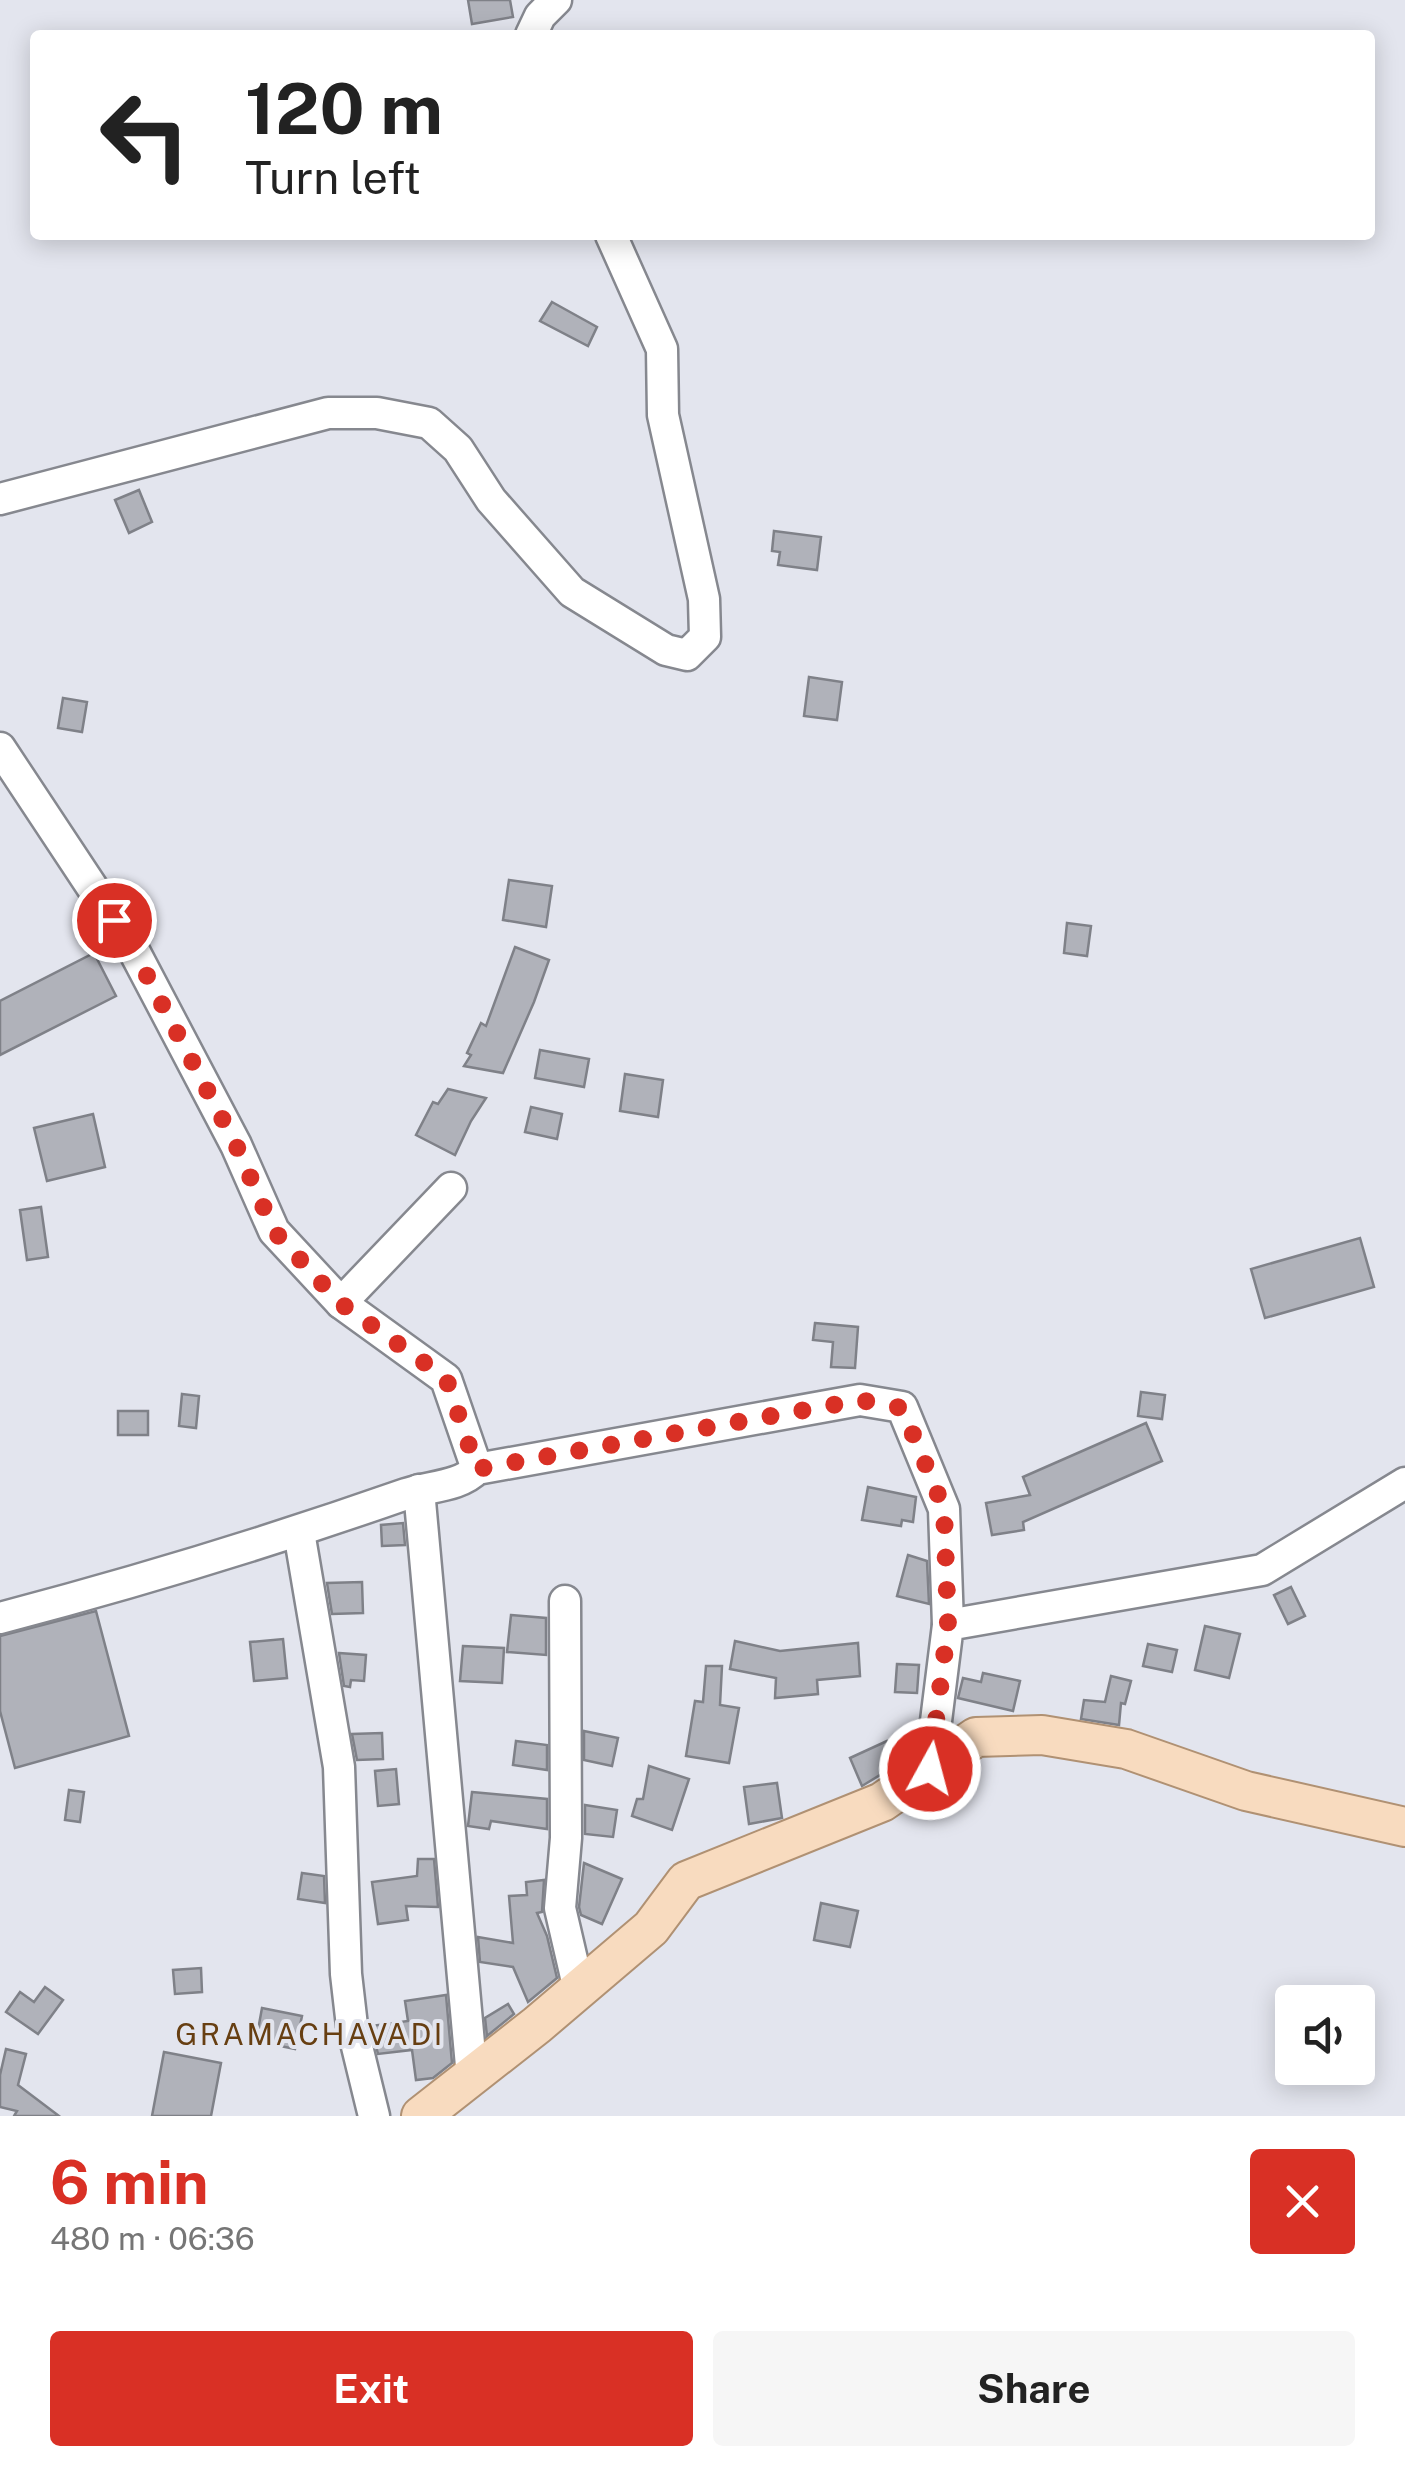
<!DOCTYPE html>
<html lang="en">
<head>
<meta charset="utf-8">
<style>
  body { margin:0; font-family:"Public Sans",sans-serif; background:#f6f6f6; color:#222; height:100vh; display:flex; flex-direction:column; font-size:38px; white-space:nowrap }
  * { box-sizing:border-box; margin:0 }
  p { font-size:32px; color:#767676 }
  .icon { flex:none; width:55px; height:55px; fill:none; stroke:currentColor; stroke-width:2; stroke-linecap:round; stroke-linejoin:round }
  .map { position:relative; height:2116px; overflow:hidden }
  .side { display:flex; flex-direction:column; background:#fff; flex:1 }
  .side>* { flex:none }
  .guide { position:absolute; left:30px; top:30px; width:1345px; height:210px; border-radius:10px; box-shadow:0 5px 25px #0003; background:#fff; color:#222; overflow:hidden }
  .fabs { position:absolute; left:1275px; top:1985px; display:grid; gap:20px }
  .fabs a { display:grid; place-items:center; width:100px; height:100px; border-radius:10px; background:#fff; box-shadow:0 5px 25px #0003; font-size:50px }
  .pin { position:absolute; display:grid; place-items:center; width:85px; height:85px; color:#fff; margin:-42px; border:5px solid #fff; border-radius:50%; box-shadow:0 2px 10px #0007 }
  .me { position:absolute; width:110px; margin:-55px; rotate:7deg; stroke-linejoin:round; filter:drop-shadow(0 0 8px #0008) }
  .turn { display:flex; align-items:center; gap:35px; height:210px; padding:0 50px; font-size:45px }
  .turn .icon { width:130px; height:130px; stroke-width:2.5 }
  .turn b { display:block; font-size:70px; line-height:85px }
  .round { display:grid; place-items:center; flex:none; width:105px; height:105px; border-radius:10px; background:#f6f6f6 }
  .summary { display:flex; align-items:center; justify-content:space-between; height:170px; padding:0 50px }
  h1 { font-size:60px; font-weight:700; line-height:75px; color:#d93025 }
  .primary-button { display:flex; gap:20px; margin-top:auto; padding:20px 50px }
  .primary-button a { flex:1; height:115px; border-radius:10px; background:#d93025; color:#fff; font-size:40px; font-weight:700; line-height:115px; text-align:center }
  .primary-button a+a { background:#f6f6f6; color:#222 }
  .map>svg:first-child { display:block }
  .building { fill:#b0b2ba; stroke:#7f8188; stroke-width:2.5 }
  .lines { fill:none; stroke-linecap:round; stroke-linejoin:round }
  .minor-casing { stroke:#86888f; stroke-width:35 }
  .major-casing { stroke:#b09173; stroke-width:42 }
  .minor { stroke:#fff; stroke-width:30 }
  .major { stroke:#f8dbbf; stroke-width:38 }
  .route { stroke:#d93025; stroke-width:18; stroke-dasharray:0 32.4 }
  .labels { text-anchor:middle; stroke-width:8; stroke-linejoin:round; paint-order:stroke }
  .quarter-label { font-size:30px; letter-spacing:2.5px; fill:#673f12; stroke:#e3e5ee }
</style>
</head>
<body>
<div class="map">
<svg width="1405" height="2116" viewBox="0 0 1405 2116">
  <rect width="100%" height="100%" fill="#e3e5ee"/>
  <!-- building -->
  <g class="building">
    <path d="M468 0H510L513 17 472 24Z"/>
    <path d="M552 302 597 327 588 346 540 321Z"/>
    <path d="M139 490 152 522 129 533 115 500Z"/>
    <path d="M774 531 821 537 817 570 778 565 780 552 772 551Z"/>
    <path d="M809 677 842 682 837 720 804 716Z"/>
    <path d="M63 698 87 702 82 732 58 728Z"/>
    <path d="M509 880 552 886 546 927 503 920Z"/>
    <path d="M1067 923 1091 926 1087 956 1064 953Z"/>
    <path d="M515 947 549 960 534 1002 503 1073 464 1066 471 1055 467 1053 481 1023 486 1026Z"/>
    <path d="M94 953 116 996 0 1055V1001Z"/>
    <path d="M540 1050 589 1059 584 1087 535 1078Z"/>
    <path d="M625 1074 663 1080 658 1117 620 1111Z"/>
    <path d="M448 1089 486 1098 471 1121 455 1155 416 1135 433 1102 438 1104Z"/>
    <path d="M531 1107 562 1114 557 1139 525 1132Z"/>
    <path d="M93 1114 105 1167 47 1181 34 1128Z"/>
    <path d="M41 1207 48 1257 27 1260 20 1210Z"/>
    <path d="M1360 1238 1374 1287 1265 1318 1251 1269Z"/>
    <path d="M815 1323 858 1327 855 1368 831 1367 833 1342 813 1340Z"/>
    <path d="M1141 1392 1165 1395 1162 1419 1138 1416Z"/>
    <path d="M182 1394 199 1396 196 1428 179 1426Z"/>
    <rect x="118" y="1411" width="30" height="24"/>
    <path d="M1146 1423 1162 1461 1023 1522 1024 1530 992 1535 986 1503 1030 1495 1023 1477Z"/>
    <path d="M868 1487 916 1497 913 1522 902 1520 901 1526 862 1520Z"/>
    <path d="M403 1523 405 1545 382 1546 381 1525Z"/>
    <path d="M908 1555 927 1561 929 1604 897 1596Z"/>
    <path d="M362 1582 363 1613 332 1614 327 1583Z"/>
    <path d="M1291 1587 1305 1616 1288 1624 1274 1595Z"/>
    <path d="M96 1611 129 1736 15 1768 0 1711V1636Z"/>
    <path d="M511 1615 546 1618V1655L507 1652Z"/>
    <path d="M1205 1626 1240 1634 1229 1678 1195 1670Z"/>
    <path d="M283 1639 287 1678 254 1681 250 1642Z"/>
    <path d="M735 1641 780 1651 858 1643 860 1676 817 1680 818 1694 775 1698 776 1678 730 1669Z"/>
    <path d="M1148 1644 1177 1650 1172 1672 1143 1666Z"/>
    <path d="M463 1646 504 1648 502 1683 460 1681Z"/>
    <path d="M339 1653 366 1655 364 1681 351 1680 350 1687 344 1686Z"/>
    <path d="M897 1664 919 1665 917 1693 895 1692Z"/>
    <path d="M706 1666H722L720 1705 739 1708 729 1763 686 1756 695 1701 703 1702Z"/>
    <path d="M983 1673 1020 1681 1013 1711 958 1698 963 1678 981 1682Z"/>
    <path d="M1111 1676 1131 1681 1125 1704 1121 1703 1119 1725 1081 1719 1084 1700 1105 1702Z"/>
    <path d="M584 1731 618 1738 612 1766 584 1760Z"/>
    <path d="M382 1733 383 1759 357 1760 352 1734Z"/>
    <path d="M516 1741 547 1745V1770L513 1765Z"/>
    <path d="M887 1741 898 1764 862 1786 850 1758Z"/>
    <path d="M649 1766 689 1779 672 1830 632 1816 637 1799H643Z"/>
    <path d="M396 1769 399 1804 378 1806 375 1771Z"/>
    <path d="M777 1783 782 1818 749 1824 744 1787Z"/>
    <path d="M69 1790 84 1792 80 1822 65 1820Z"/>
    <path d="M472 1792 547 1799V1829L491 1821 489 1829 468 1826Z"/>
    <path d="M585 1805 617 1810 613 1837 585 1834Z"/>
    <path d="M418 1859H434L438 1907 406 1906 408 1920 378 1924 372 1882 417 1876Z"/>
    <path d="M584 1863 622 1879 602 1924 581 1915 579 1907Z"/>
    <path d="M302 1873 324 1876 325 1903 298 1899Z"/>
    <path d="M544 1880 542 1912 537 1913 547 1936 557 1978 528 2002 513 1967 480 1962 478 1937 513 1943 509 1896 527 1895 526 1882Z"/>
    <path d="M821 1903 858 1911 850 1947 814 1940Z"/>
    <path d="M201 1968 202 1992 175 1994 173 1970Z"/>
    <path d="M45 1987 63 2000 38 2034 6 2012 20 1992 34 2002Z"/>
    <path d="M446 1995 452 2063 433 2078 416 2080 412 2050 378 2054 371 2026 408 2021 405 2001Z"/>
    <path d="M508 2004 514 2014 487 2036 485 2018Z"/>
    <path d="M262 2008 302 2016 295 2049 256 2041Z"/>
    <path d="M6 2049 26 2054 18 2085 59 2116H14L17 2111 0 2107V2075Z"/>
    <path d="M164 2052 221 2063 211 2116H152Z"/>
  </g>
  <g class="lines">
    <defs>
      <g id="minor">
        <path d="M531 35 540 16 556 0"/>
        <path d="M0 499 328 413H377L429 423 458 449 491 500 572 592 666 650 687 655 705 637 704 599 663 415 662 349 611 235"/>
        <path d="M0 748 133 949 236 1145 274 1231 341 1303 446 1379 477 1469"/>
        <path d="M341 1303 451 1188"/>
        <path d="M419 1490 472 2077"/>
        <path d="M299 1532 339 1767 346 1974 352 2026 374 2116"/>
        <path d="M565 1601 566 1838 560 1908 579 1990"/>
        <path d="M0 1618C137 1582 272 1541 406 1494 430 1486 459 1487 477 1469L860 1400 902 1407 944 1509 948 1625"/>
        <path d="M930 1769 948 1625 1262 1570 1405 1483"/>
      </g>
      <path id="major" d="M421 2116 537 2025 651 1928 686 1881 882 1802 976 1737 1042 1735 1126 1749 1246 1791 1405 1827"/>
    </defs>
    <!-- minor casing -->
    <use href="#minor" class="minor-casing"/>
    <!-- major casing -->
    <use href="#major" class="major-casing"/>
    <!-- minor -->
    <use href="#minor" class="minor"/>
    <!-- major -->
    <use href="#major" class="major"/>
  </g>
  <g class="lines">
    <!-- route -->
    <path class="route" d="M114 920 133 949 236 1145 274 1231 340 1303 446 1378 477 1469 860 1400 902 1408 944 1509 948 1625 930 1769"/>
  </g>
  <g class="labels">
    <!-- quarter labels -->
    <g class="quarter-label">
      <text x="310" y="2045">GRAMACHAVADI</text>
    </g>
  </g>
</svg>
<div class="fabs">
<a><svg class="icon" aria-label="sound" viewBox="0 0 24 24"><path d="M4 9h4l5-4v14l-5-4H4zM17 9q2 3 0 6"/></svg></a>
</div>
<div class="pin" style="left:114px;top:920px;background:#d93025"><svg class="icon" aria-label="arrive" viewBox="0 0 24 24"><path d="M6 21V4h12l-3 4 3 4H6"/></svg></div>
<svg class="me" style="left:930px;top:1769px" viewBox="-20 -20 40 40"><circle r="17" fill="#d93025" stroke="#fff" stroke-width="3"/><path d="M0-11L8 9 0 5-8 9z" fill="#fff"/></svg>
<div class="guide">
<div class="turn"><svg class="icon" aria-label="left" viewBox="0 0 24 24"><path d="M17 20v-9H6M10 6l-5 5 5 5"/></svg><div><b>120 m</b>Turn left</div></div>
</div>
</div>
<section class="side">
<div class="summary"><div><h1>6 min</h1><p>480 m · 06:36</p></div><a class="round" style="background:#d93025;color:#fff"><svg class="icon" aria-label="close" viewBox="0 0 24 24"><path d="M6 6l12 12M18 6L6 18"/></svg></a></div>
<div class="primary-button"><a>Exit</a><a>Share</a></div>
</section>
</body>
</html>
